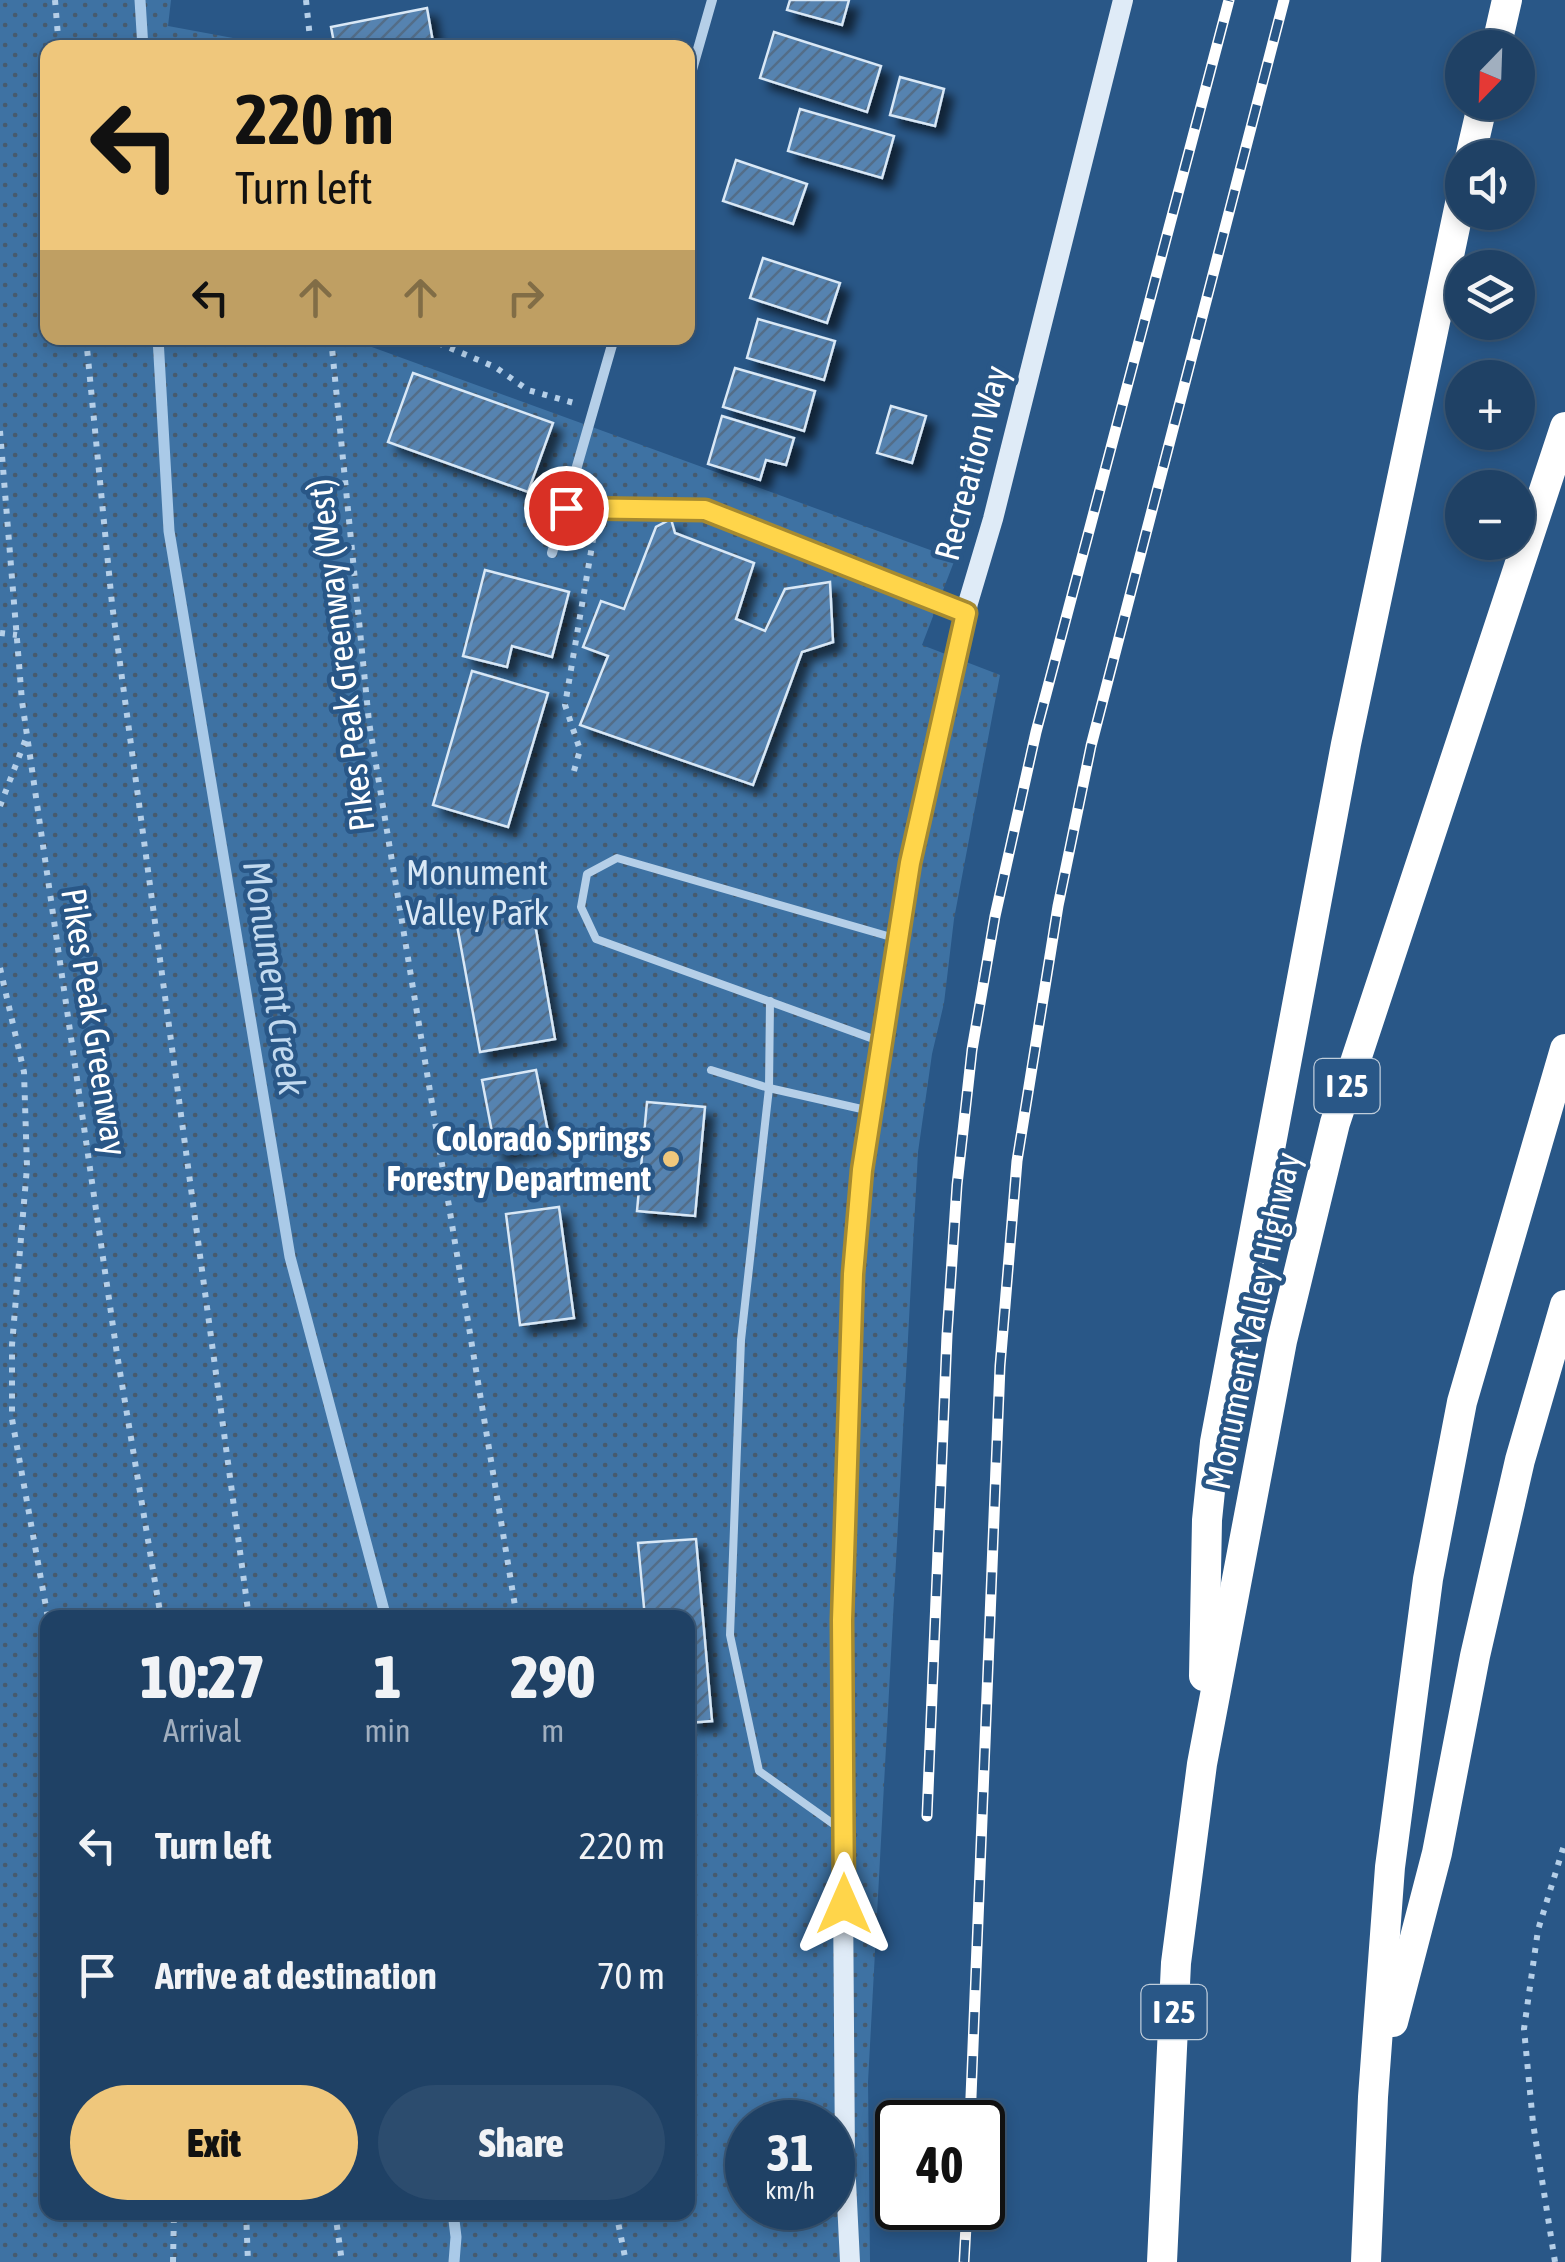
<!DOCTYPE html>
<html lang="en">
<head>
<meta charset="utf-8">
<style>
  body { margin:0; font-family:"Asap Condensed",sans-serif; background:#2c4c6e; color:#f1f3f6; height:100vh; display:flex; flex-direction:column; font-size:38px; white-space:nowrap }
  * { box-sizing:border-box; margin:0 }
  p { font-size:32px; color:#a1afbf }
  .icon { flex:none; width:55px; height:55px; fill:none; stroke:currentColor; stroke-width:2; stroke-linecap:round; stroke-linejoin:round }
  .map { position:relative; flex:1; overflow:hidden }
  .sheet { position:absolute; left:40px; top:1610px; width:655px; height:610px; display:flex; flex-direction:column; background:#1f4165; border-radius:20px; box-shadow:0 5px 15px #0003,0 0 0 2px #3c5a79 }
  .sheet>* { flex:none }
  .guide { position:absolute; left:40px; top:40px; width:655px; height:305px; border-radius:20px; box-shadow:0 5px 15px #0003,0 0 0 2px #3c5a79; background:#efc77c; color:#111; overflow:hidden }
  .needle { width:65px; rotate:203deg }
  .buttons { position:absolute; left:1445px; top:30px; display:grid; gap:20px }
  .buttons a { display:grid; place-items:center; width:90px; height:90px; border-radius:50%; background:#1f4165; box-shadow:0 5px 15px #0003,0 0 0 2px #3c5a79; font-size:50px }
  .speed { position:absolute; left:725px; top:2100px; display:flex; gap:20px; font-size:50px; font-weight:700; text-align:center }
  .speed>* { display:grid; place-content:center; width:130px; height:130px; border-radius:50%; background:#1f4165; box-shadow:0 5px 15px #0003,0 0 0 2px #3c5a79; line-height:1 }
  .speed small { font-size:25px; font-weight:400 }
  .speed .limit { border:5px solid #111; border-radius:15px; background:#fff; color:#111 }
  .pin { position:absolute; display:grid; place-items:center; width:85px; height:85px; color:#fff; margin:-42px; border:5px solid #fff; border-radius:50%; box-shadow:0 2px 10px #0007 }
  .me { position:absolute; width:110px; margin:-55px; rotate:0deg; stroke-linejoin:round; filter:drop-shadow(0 0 8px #0008) }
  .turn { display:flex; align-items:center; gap:35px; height:210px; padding:0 30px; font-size:45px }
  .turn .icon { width:130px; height:130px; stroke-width:2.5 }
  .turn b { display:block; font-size:70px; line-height:85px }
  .lanes { display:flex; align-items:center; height:95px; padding:0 30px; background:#0003; justify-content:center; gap:50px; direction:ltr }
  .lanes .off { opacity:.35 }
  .eta { display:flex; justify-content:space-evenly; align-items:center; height:170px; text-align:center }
  .eta b { font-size:60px; font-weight:800; line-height:70px }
  .action { display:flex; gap:20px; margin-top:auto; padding:20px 30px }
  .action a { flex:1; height:115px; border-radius:60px; background:#efc77c; color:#111; font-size:40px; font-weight:800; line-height:115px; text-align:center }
  .action a+a { background:#2c4c6e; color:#f1f3f6 }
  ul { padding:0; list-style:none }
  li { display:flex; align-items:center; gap:30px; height:130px; padding:0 30px }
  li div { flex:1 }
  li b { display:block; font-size:38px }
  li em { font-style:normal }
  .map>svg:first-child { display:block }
  .park { fill:url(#park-dots); fill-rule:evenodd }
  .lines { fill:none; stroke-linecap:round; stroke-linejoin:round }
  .stream { stroke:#aacae8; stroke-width:11 }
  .building { fill:url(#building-hatch); stroke:#d9e8f6; stroke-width:2.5; filter:url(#shadow) }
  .path { stroke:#b5cfe8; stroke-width:6; stroke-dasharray:5 8; stroke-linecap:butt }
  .lane { stroke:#b5cfe8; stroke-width:8 }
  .street { stroke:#b5cfe8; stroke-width:10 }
  .secondary { stroke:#dfebf7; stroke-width:20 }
  .highway { stroke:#fff; stroke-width:30 }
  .rail-casing { stroke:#fff; stroke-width:11 }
  .rail { stroke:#295787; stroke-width:8; stroke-dasharray:22; stroke-linecap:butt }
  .route-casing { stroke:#a68a30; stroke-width:25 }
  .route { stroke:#ffd54a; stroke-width:18 }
  .poi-dot { fill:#efc77c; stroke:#295787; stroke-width:4 }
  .labels { text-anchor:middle; stroke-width:9; stroke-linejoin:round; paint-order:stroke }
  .shield { fill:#295787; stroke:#bfcddb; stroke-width:2.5 }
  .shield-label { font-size:32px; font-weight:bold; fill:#fff }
  .street-label { font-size:35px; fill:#fff; stroke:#295787 }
  .park-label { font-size:35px; fill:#d9e8f6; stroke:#295787 }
  .poi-label { font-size:35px; font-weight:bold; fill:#fff; stroke:#295787; text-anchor:end }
  .water-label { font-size:38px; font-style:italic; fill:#c1d9ef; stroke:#295787 }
</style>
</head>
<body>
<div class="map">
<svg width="1565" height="2262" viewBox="0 0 1565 2262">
  <defs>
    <pattern id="park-dots" width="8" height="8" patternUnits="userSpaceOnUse" patternTransform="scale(2.5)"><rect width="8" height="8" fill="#3e72a3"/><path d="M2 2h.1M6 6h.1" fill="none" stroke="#465b6f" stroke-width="1.8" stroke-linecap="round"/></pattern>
    <pattern id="building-hatch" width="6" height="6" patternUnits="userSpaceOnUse" patternTransform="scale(2.5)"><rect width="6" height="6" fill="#5683b0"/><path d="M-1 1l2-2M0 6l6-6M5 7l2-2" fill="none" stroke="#526d88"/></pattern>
    <filter id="shadow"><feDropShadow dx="9" dy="9" stdDeviation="5" flood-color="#0009"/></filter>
  </defs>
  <rect width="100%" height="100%" fill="#295787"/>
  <!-- park -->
  <path class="park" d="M0 0H171L168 26 281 47 48 48V338H347L955 559 922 645 1000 675 954 919 944 1003 932 1054 918 1152 868 2082 870 2262H0ZM48 1618H688V2212H48ZM748 2122H832V2208H748Z"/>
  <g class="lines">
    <!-- stream -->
    <g class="stream">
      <path d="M140 0 143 48"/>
      <path d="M158 338 169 531 290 1257 386 1618"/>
      <path d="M453 2212 456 2237 454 2262"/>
    </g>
  </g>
  <!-- building -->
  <g class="building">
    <path d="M790 0H849L842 25 787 10Z"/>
    <path d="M427 8 434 48H335L331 27Z"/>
    <path d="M774 32 881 66 867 112 760 78Z"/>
    <path d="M900 77 944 89 935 126 890 115Z"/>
    <path d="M800 109 894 136 882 178 788 151Z"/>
    <path d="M736 160 807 184 793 224 723 201Z"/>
    <path d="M763 258 840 283 827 323 750 298Z"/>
    <path d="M758 319 835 341 824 380 747 358Z"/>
    <path d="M735 368 815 391 804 431 723 407Z"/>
    <path d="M413 373 553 423 528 492 388 442Z"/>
    <path d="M891 406 926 416 912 463 877 453Z"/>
    <path d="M722 416 794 438 786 465 766 460 760 480 708 464Z"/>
    <path d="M671 519 675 533 754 563 736 619 765 631 785 589 830 582 833 642 802 652 753 785 580 725 608 656 583 647 601 601 624 609 656 527Z"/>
    <path d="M485 570 569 592 552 657 512 646 507 667 463 656Z"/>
    <path d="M472 671 548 693 508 827 433 805Z"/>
    <path d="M531 901 555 1039 480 1052 455 914Z"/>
    <path d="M536 1070 550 1142 496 1153 482 1080Z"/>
    <path d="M647 1102 705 1107 695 1216 637 1211Z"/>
    <path d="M559 1207 574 1318 520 1325 506 1214Z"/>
    <path d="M696 1539 712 1721 688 1723V1618H645L638 1543Z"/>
  </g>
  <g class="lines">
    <!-- path -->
    <g class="path">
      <path d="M55 0 59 48"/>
      <path d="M306 0 311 48"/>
      <path d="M86 338 112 604 249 1618"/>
      <path d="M331 338 369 722 517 1618"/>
      <path d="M426 338 495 367 528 390 574 403"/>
      <path d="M0 431 22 701 117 1354 161 1618"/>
      <path d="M0 633 17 635"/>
      <path d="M574 771 580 750 565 705 595 528"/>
      <path d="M0 806 27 736"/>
      <path d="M0 968 24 1072 27 1167 12 1345V1419L48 1618"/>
      <path d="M246 2212 248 2262"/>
      <path d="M335 2212 342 2262"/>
      <path d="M616 2212 626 2262"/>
      <path d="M173 2262 174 2212"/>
      <path d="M1555 2262 1533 2123 1524 2029 1538 1930 1565 1842"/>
    </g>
    <!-- lane -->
    <g class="lane">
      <path d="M566 508 705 510 962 611"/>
      <path d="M770 1001 769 1088 741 1340 730 1635 759 1771 839 1828"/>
      <path d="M879 1041 596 939 581 907 587 874 617 858 898 939"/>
      <path d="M711 1070 769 1088 866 1110"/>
    </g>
    <!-- street -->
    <g class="street">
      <path d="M688 84 712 0"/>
      <path d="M552 553 614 338"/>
    </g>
    <!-- secondary -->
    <path class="secondary" d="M850 2262 845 2161 841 1621 853 1274 861 1170 910 863 968 603 993 519 1123 0"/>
    <!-- highway -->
    <g class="highway">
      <path d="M1496 48 1507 0"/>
      <path d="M1470 158 1483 102"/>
      <path d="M1204 1676 1207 1520 1215 1442 1346 744 1462 194"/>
      <path d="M1393 2022 1437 1853 1475 1656 1520 1460 1565 1305"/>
      <path d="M1162 2262 1176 1963 1202 1764 1282 1341 1335 1123 1565 427"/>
      <path d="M1366 2262 1373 2097 1390 1867 1428 1579 1462 1402 1565 1049"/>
    </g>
    <defs>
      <g id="rail">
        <path d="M927 1816 947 1335 957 1185 972 1050 995 916 1036 732 1229 0"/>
        <path d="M970 2122 1000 1366 1017 1161 1058 906 1091 746 1284 0"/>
        <path d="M964 2262 967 2208"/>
      </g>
    </defs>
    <!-- rail casing -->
    <use href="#rail" class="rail-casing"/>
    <!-- rail -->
    <use href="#rail" class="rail"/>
  </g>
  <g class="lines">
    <defs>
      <path id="route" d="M566 508 705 510 966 613 910 863 862 1170 853 1274 842 1620 844 1904"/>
    </defs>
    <!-- route casing -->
    <use href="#route" class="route-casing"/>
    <!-- route -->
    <use href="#route" class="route"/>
  </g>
  <!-- markers -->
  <circle class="poi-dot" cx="671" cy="1159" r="10"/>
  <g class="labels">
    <!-- shield labels -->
    <g class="shield">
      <rect x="1314.5" y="1059" width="65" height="54" rx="8"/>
      <rect x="1141.5" y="1985" width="65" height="54" rx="8"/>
    </g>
    <g class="shield-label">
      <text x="1347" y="1097">I 25</text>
      <text x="1174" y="2023">I 25</text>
    </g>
    <!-- street labels -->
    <g class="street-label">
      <text transform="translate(972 463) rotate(-75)" y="12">Recreation Way</text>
      <text transform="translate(341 655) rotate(-97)" y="12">Pikes Peak Greenway (West)</text>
      <text transform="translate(94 1022) rotate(81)" y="12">Pikes Peak Greenway</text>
      <text transform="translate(1253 1321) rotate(-78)" y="12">Monument Valley Highway</text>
    </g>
    <!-- park labels -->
    <g class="park-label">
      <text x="477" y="885">Monument<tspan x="477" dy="40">Valley Park</tspan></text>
    </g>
    <!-- poi labels -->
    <g class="poi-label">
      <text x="651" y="1151">Colorado Springs<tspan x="651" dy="40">Forestry Department</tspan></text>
    </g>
    <!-- water labels -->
    <g class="water-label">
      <text transform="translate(274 978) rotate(81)" y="13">Monument Creek</text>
    </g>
  </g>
</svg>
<div class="buttons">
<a><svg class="needle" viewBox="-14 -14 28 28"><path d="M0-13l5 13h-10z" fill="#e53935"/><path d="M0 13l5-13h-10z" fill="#a1afbf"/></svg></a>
<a><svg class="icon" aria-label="sound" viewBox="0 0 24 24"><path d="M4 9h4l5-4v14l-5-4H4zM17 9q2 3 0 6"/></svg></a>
<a><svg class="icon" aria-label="layers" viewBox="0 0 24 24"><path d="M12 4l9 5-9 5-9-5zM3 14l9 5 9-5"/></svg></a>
<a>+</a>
<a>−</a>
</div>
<div class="speed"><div>31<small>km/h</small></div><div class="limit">40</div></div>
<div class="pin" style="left:566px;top:508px;background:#d93025"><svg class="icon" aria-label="arrive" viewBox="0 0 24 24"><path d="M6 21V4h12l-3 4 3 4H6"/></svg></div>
<svg class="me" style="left:844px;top:1904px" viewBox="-20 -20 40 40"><path d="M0-17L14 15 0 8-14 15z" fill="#ffd54a" stroke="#fff" stroke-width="4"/></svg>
<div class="guide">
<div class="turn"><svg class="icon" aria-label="left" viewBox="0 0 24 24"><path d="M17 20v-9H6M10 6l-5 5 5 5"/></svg><div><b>220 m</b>Turn left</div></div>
<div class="lanes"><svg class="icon" aria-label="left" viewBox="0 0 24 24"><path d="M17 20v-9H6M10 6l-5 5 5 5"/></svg><svg class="icon off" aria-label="ahead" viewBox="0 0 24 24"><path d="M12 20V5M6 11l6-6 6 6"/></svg><svg class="icon off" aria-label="ahead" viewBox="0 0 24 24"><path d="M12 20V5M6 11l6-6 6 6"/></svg><svg class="icon off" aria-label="right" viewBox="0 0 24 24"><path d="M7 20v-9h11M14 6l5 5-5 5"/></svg></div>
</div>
<section class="sheet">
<div class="eta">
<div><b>10:27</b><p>Arrival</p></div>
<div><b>1</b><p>min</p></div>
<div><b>290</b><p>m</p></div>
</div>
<ul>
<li><svg class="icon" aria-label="left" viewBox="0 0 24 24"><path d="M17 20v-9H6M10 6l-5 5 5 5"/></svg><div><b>Turn left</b></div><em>220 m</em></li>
<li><svg class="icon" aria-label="arrive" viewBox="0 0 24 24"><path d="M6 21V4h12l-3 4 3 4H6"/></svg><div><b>Arrive at destination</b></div><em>70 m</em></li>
</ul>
<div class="action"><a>Exit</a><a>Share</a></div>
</section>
</div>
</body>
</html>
